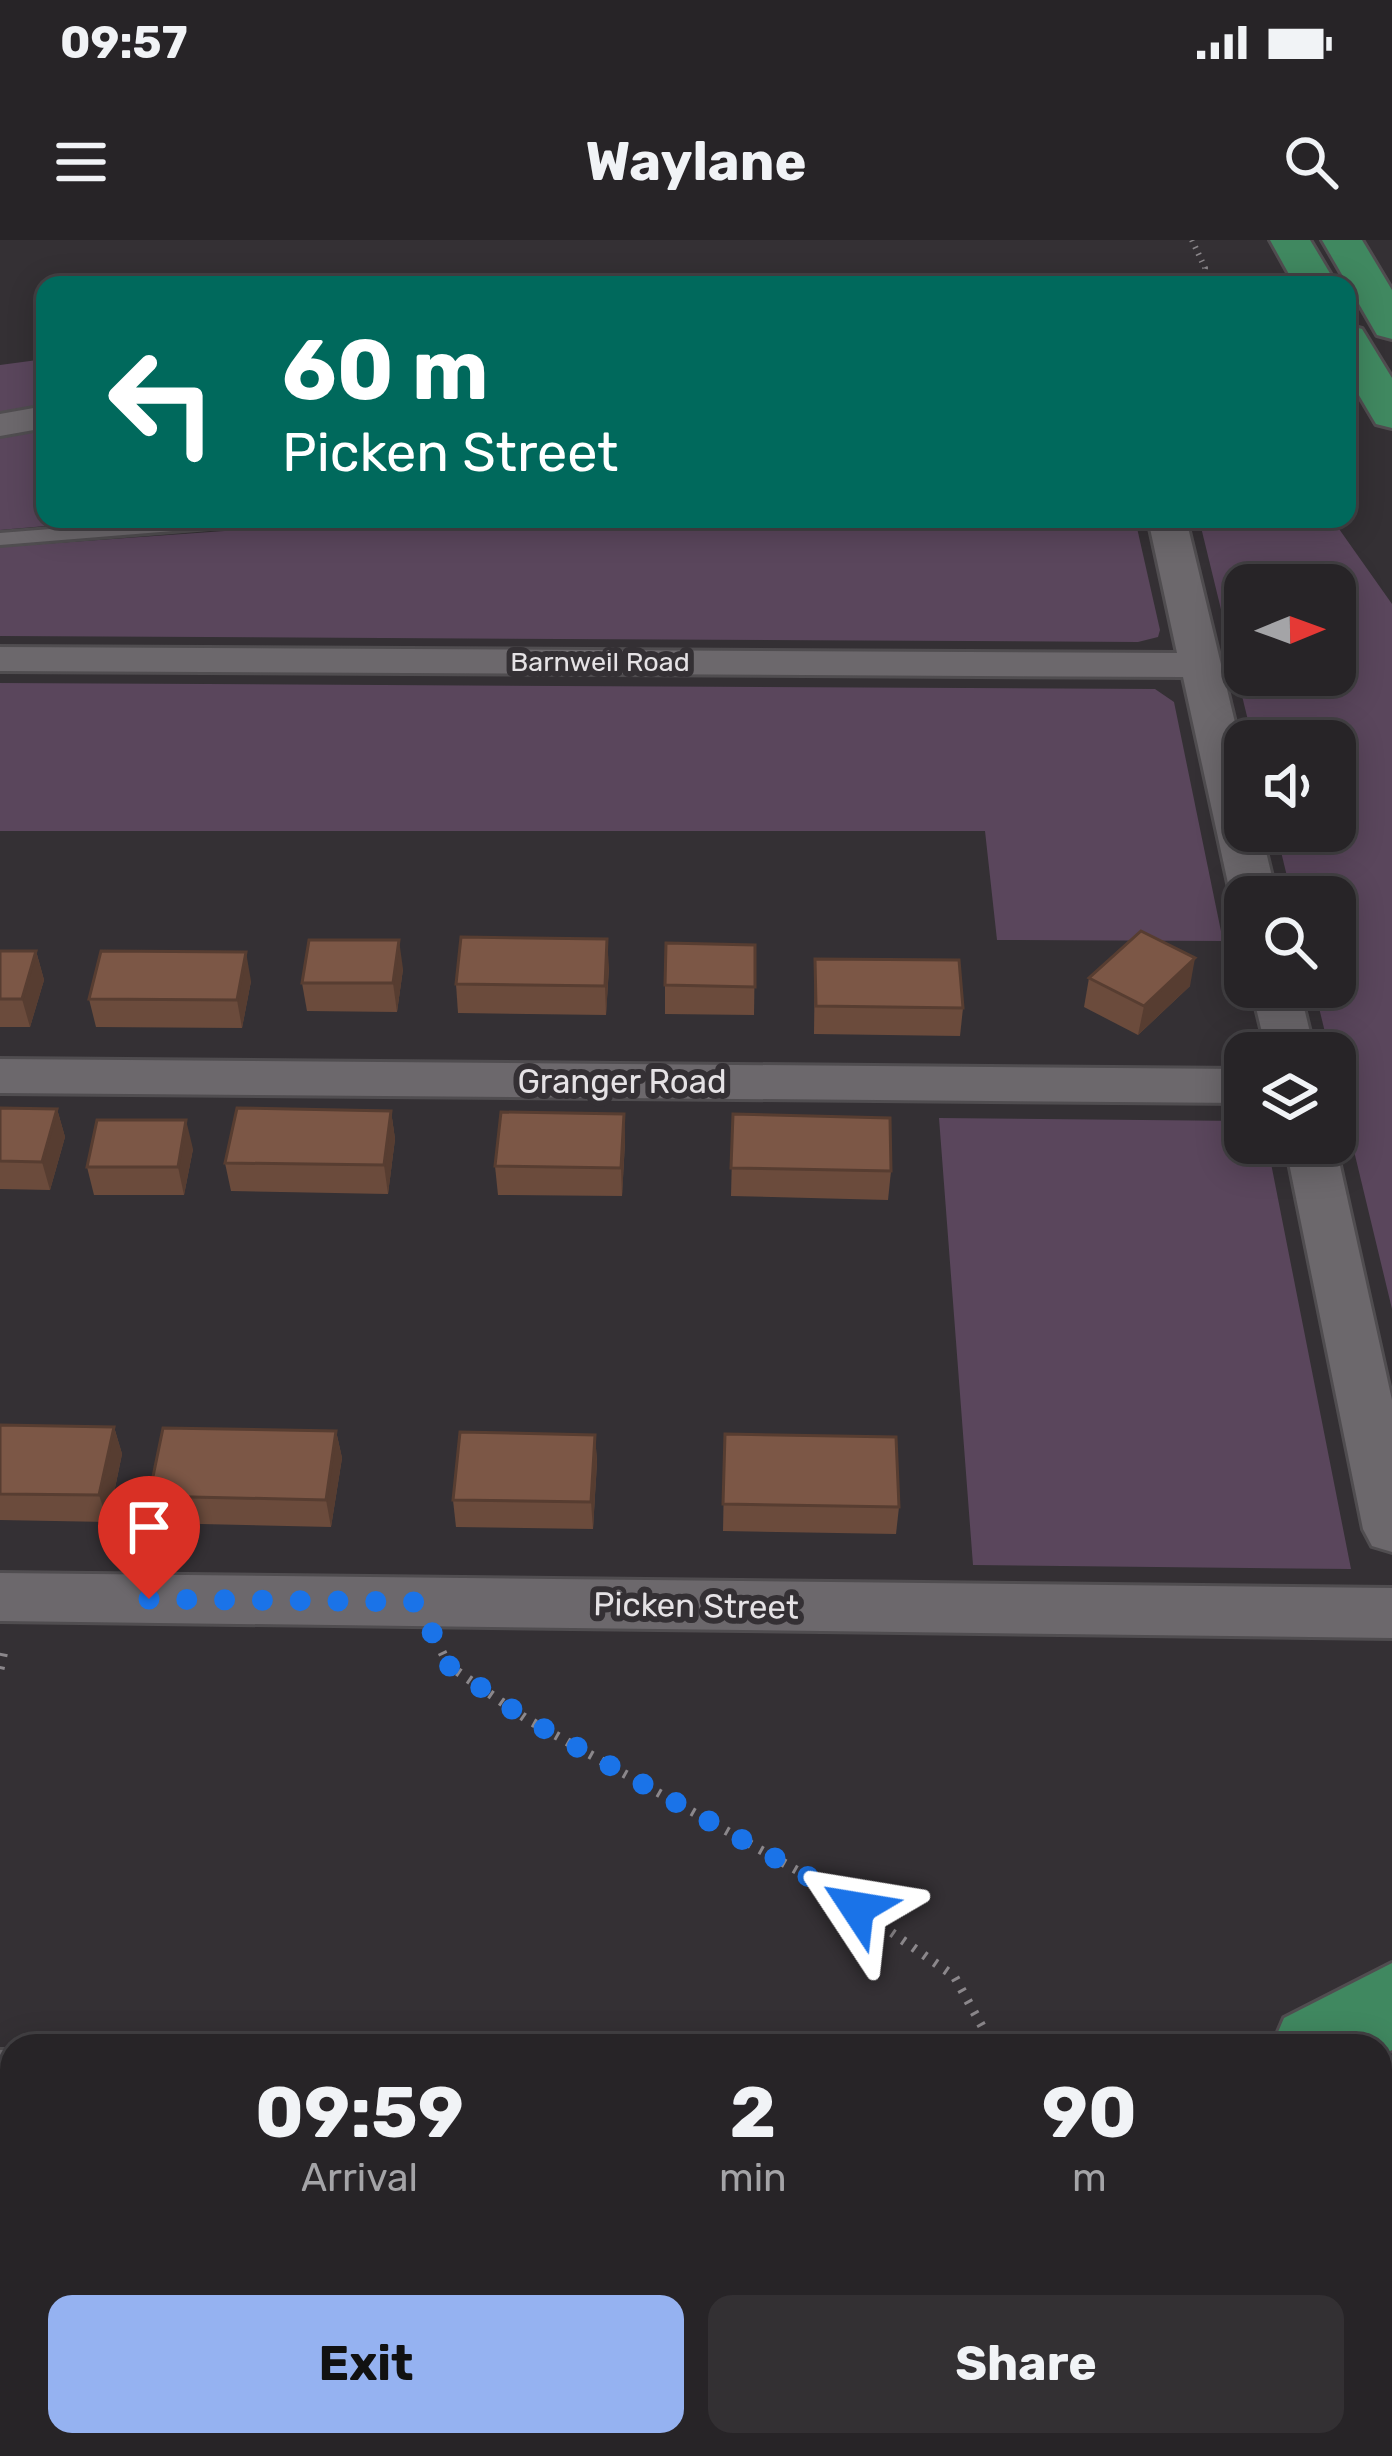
<!DOCTYPE html>
<html lang="en">
<head>
<meta charset="utf-8">
<style>
  body { margin:0; font-family:Rubik,sans-serif; background:#333033; color:#f1f3f6; height:100vh; display:flex; flex-direction:column; font-size:45px; white-space:nowrap }
  * { box-sizing:border-box; margin:0 }
  p { font-size:39px; color:#a4a4a7 }
  .icon { flex:none; width:66px; height:66px; fill:none; stroke:currentColor; stroke-width:2; stroke-linecap:round; stroke-linejoin:round }
  .map { position:relative; flex:1; overflow:hidden }
  .side { position:absolute; left:0px; top:1794px; width:1392px; height:423px; display:flex; flex-direction:column; background:#272427; border-radius:36px 36px 0 0; box-shadow:0 6px 30px #0003,0 0 0 3px #434144 }
  .side>* { flex:none }
  .guide { position:absolute; left:36px; top:36px; width:1320px; height:252px; border-radius:24px; box-shadow:0 6px 30px #0003,0 0 0 3px #434144; background:#00695c; color:#fff; overflow:hidden }
  .needle { width:78px; rotate:89deg }
  .tools { position:absolute; left:1224px; top:324px; display:grid; gap:24px }
  .tools a { display:grid; place-items:center; width:132px; height:132px; border-radius:24px; background:#272427; box-shadow:0 6px 30px #0003,0 0 0 3px #434144; font-size:60px }
  .pin { position:absolute; display:grid; place-items:center; width:102px; height:102px; color:#fff; margin:-123px -51px; border-radius:50% 50% 50% 0; rotate:-45deg; box-shadow:0 0 12px #0007 }
  .pin .icon { rotate:45deg }
  .me { position:absolute; width:132px; margin:-66px; rotate:303deg; stroke-linejoin:round; filter:drop-shadow(0 0 9px #0008) }
  .turn { display:flex; align-items:center; gap:42px; height:252px; padding:0 48px; font-size:54px }
  .turn .icon { width:156px; height:156px; stroke-width:2.5 }
  .turn b { display:block; font-size:84px; line-height:102px }
  .eta { display:flex; justify-content:space-evenly; align-items:center; height:204px; text-align:center }
  .eta b { font-size:72px; font-weight:700; line-height:84px }
  .button { display:flex; gap:24px; margin-top:auto; padding:24px 48px }
  .button a { flex:1; height:138px; border-radius:24px; background:#95b2f1; color:#111; font-size:48px; font-weight:700; line-height:138px; text-align:center }
  .button a+a { background:#333033; color:#f1f3f6 }
  .status { display:flex; justify-content:space-between; align-items:center; height:84px; padding:0 60px; background:#272427; direction:ltr }
  .status svg { height:33px; fill:currentColor }
  header { display:flex; justify-content:space-between; align-items:center; height:156px; padding:0 48px; background:#272427; font-size:54px; font-weight:700 }
  .map>svg:first-child { display:block }
  .green { fill:#5a465c; fill-rule:evenodd }
  .lines { fill:none; stroke-linecap:round; stroke-linejoin:round }
  .lane-casing { stroke:#504d50; stroke-width:6 }
  .street-casing { stroke:#504d50; stroke-width:6 }
  .secondary-casing { stroke:#504d50; stroke-width:6 }
  .primary-casing { stroke:#504d50; stroke-width:6 }
  .path-far1 { stroke:#8b878b; stroke-width:6; stroke-dasharray:1.5 6; stroke-linecap:butt }
  .path { stroke:#8b878b; stroke-width:9; stroke-dasharray:3 10; stroke-linecap:butt }
  .lane { fill:#6c686c; fill-rule:evenodd }
  .street { fill:#6c686c; fill-rule:evenodd }
  .secondary { fill:#6c686c; fill-rule:evenodd }
  .primary { fill:#408860; fill-rule:evenodd }
  .wall { fill:#6b4b3c }
  .shaded-wall { fill:#573d31 }
  .building { fill:#7c5746; stroke:#573d31; stroke-width:3 }
  .route { stroke:#1a73e8; stroke-width:21; stroke-dasharray:0 37.8 }
  .labels { text-anchor:middle; stroke-width:12; stroke-linejoin:round; paint-order:stroke }
  .far-street-label { font-size:27px; fill:#e5e2e5; stroke:#343034 }
  .street-label { font-size:33px; fill:#e5e2e5; stroke:#343034 }
</style>
</head>
<body>
<div class="status"><b>09:57</b><svg viewBox="0 0 49 12"><path d="M0 12V9h3v3zM5 12V6h3v6zM10 12V3h3v9zM15 12V0h3v12zM26 1h20v11H26zM47 4h2v5h-2z"/></svg></div>
<header><svg class="icon" aria-label="menu" viewBox="0 0 24 24"><path d="M4 6h16M4 12h16M4 18h16"/></svg>Waylane<svg class="icon" aria-label="search" viewBox="0 0 24 24"><circle cx="10" cy="10" r="6"/><path d="M15 15l6 6"/></svg></header>
<div class="map">
<svg width="1392" height="2216" viewBox="0 0 1392 2216">
  <rect width="100%" height="100%" fill="#343034"/>
  <!-- green -->
  <g class="green">
    <path d="M45 119V167L0 175V125Z"/>
    <path d="M45 189V279H126L0 290V198Z"/>
    <path d="M391 279H1135L1160 390 1158 397 1138 402 0 396V307Z"/>
    <path d="M1199 279H1332L1392 364V1069L1335 832V813H1330L1314 747H1335V657H1292L1276 591H1335V501H1253ZM1335 345V435H1245V345Z"/>
    <path d="M0 443 1155 449 1174 462 1223 701 997 700 985 591H0Z"/>
    <path d="M939 878 1245 881V903H1267L1351 1329 973 1325Z"/>
  </g>
  <g class="lines">
    <defs>
      <path id="lane" d="M176 279H257L247 285 0 305V293Z"/>
      <g id="street">
        <path d="M45 166V188L0 196V174Z"/>
        <path d="M1148 279H1186L1245 524V591H1261L1277 657H1245V669L1231 657 1183 437 0 431V407L1177 413Z"/>
        <path d="M1251 747H1299L1315 813H1267Z"/>
        <path d="M0 819 1245 829V863L0 853Z"/>
        <path d="M1285 903H1335L1392 1160V1312L1372 1306 1363 1289Z"/>
        <path d="M0 1333 1392 1348V1398L0 1381Z"/>
      </g>
      <g id="secondary">
        <rect x="0" y="1810" width="12" height="80"/>
        <path d="M1380 2063 1392 2068V2204L1380 2199Z"/>
        <path d="M556 2205H648L650 2216H558Z"/>
      </g>
      <g id="primary">
        <path d="M1270 0H1310L1337 45H1295Z"/>
        <path d="M1322 0H1362L1392 50V99L1377 95Z"/>
        <path d="M1347 85 1362 89 1392 138V188L1376 184 1347 135Z"/>
        <path d="M1392 1723V1810L1380 1816V1806H1272L1284 1778Z"/>
      </g>
    </defs>
    <!-- lane casing -->
    <use href="#lane" class="lane-casing"/>
    <!-- street casing -->
    <use href="#street" class="street-casing"/>
    <!-- secondary casing -->
    <use href="#secondary" class="secondary-casing"/>
    <!-- primary casing -->
    <use href="#primary" class="primary-casing"/>
    <!-- path-far1 -->
    <path class="path-far1" d="M1192 0 1205 28 1200 45"/>
    <!-- path -->
    <g class="path">
      <path d="M442 1412 448 1425 525 1478 825 1646 954 1736 993 1806"/>
      <path d="M0 1429 5 1406"/>
      <path d="M34 1803 330 1802 343 1806"/>
      <path d="M0 1965 12 1964"/>
      <path d="M513 2205 515 2216"/>
    </g>
    <!-- lane -->
    <use href="#lane" class="lane"/>
    <!-- street -->
    <use href="#street" class="street"/>
    <!-- secondary -->
    <use href="#secondary" class="secondary"/>
    <!-- primary -->
    <use href="#primary" class="primary"/>
  </g>
  <!-- wall -->
  <g class="wall">
    <path d="M755 705 754 775 665 774V745Z"/>
    <path d="M0 711H36L44 740 30 787H0Z"/>
    <path d="M815 719 963 768 960 796 814 794Z"/>
    <path d="M609 727 606 775 458 773 456 744Z"/>
    <path d="M403 729 397 772 307 771 302 743Z"/>
    <path d="M1089 738 1190 746 1138 795 1084 767Z"/>
    <path d="M251 741 242 788 96 787 89 759Z"/>
    <path d="M0 868 57 869 65 897 50 950 0 949Z"/>
    <path d="M391 871 395 899 388 954 231 951 225 923Z"/>
    <path d="M624 874 625 902 622 956 498 955 495 926Z"/>
    <path d="M733 874 891 931 888 960 731 956Z"/>
    <path d="M193 909 184 955H94L87 927Z"/>
    <path d="M0 1185 114 1187 122 1214 108 1282 0 1280Z"/>
    <path d="M336 1191 342 1218 331 1287 157 1283 149 1256Z"/>
    <path d="M725 1194 899 1267 896 1294 723 1291Z"/>
    <path d="M595 1195 597 1222 593 1289 456 1287 453 1260Z"/>
  </g>
  <!-- shaded-wall -->
  <g class="shaded-wall">
    <path d="M607 699 609 727 606 775 605 746Z"/>
    <path d="M399 700 403 729 397 772 393 743Z"/>
    <path d="M36 711 44 740 30 787 22 759Z"/>
    <path d="M246 712 251 741 242 788 237 760Z"/>
    <path d="M1195 718 1190 746 1138 795 1144 766Z"/>
    <path d="M57 869 65 897 50 950 42 922Z"/>
    <path d="M391 871 395 899 388 954 384 925Z"/>
    <path d="M624 874 625 902 622 956 621 928Z"/>
    <path d="M186 880 193 909 184 955 178 927Z"/>
    <path d="M114 1187 122 1214 108 1282 99 1255Z"/>
    <path d="M336 1191 342 1218 331 1287 326 1260Z"/>
    <path d="M595 1195 597 1222 593 1289 591 1262Z"/>
    <path d="M372 2205H403L396 2216H365Z"/>
  </g>
  <!-- building -->
  <g class="building">
    <path d="M1141 691 1195 718 1144 766 1089 738Z"/>
    <path d="M461 697 607 699 605 746 456 744Z"/>
    <path d="M309 700H399L393 743H302Z"/>
    <path d="M666 703 755 705V747L665 745Z"/>
    <path d="M0 711H36L22 759H0Z"/>
    <path d="M101 711 246 712 237 760 89 759Z"/>
    <path d="M815 719 959 720 963 768 816 766Z"/>
    <path d="M0 868 57 869 42 922 0 921Z"/>
    <path d="M237 868 391 871 384 925 225 923Z"/>
    <path d="M501 872 624 874 621 928 495 926Z"/>
    <path d="M733 874 890 878 891 931 731 928Z"/>
    <path d="M97 880H186L178 927H87Z"/>
    <path d="M0 1185 114 1187 99 1255 0 1254Z"/>
    <path d="M163 1188 336 1191 326 1260 149 1256Z"/>
    <path d="M460 1192 595 1195 591 1262 453 1260Z"/>
    <path d="M725 1194 896 1197 899 1267 723 1264Z"/>
    <path d="M75 2205H372L365 2216H70Z"/>
  </g>
  <g class="lines">
    <!-- route -->
    <path class="route" d="M149 1359 417 1362 448 1425 525 1478 825 1646 857 1668"/>
  </g>
  <g class="labels">
    <!-- far-street labels -->
    <g class="far-street-label">
      <text x="600" y="431">Barnweil Road</text>
    </g>
    <!-- street labels -->
    <g class="street-label">
      <text x="622" y="853">Granger Road</text>
      <text transform="translate(696 1365) rotate(1)" y="12">Picken Street</text>
    </g>
  </g>
</svg>
<div class="tools">
<a><svg class="needle" viewBox="-14 -14 28 28"><path d="M0-13l5 13h-10z" fill="#e53935"/><path d="M0 13l5-13h-10z" fill="#a4a4a7"/></svg></a>
<a><svg class="icon" aria-label="sound" viewBox="0 0 24 24"><path d="M4 9h4l5-4v14l-5-4H4zM17 9q2 3 0 6"/></svg></a>
<a><svg class="icon" aria-label="search" viewBox="0 0 24 24"><circle cx="10" cy="10" r="6"/><path d="M15 15l6 6"/></svg></a>
<a><svg class="icon" aria-label="layers" viewBox="0 0 24 24"><path d="M12 4l9 5-9 5-9-5zM3 14l9 5 9-5"/></svg></a>
</div>
<div class="pin" style="left:149px;top:1359px;background:#d93025"><svg class="icon" aria-label="arrive" viewBox="0 0 24 24"><path d="M6 21V4h12l-3 4 3 4H6"/></svg></div>
<svg class="me" style="left:857px;top:1668px" viewBox="-20 -20 40 40"><path d="M0-17L14 15 0 8-14 15z" fill="#1a73e8" stroke="#fff" stroke-width="4"/></svg>
<div class="guide">
<div class="turn"><svg class="icon" aria-label="left" viewBox="0 0 24 24"><path d="M17 20v-9H6M10 6l-5 5 5 5"/></svg><div><b>60 m</b>Picken Street</div></div>
</div>
<section class="side">
<div class="eta">
<div><b>09:59</b><p>Arrival</p></div>
<div><b>2</b><p>min</p></div>
<div><b>90</b><p>m</p></div>
</div>
<div class="button"><a>Exit</a><a>Share</a></div>
</section>
</div>
</body>
</html>
